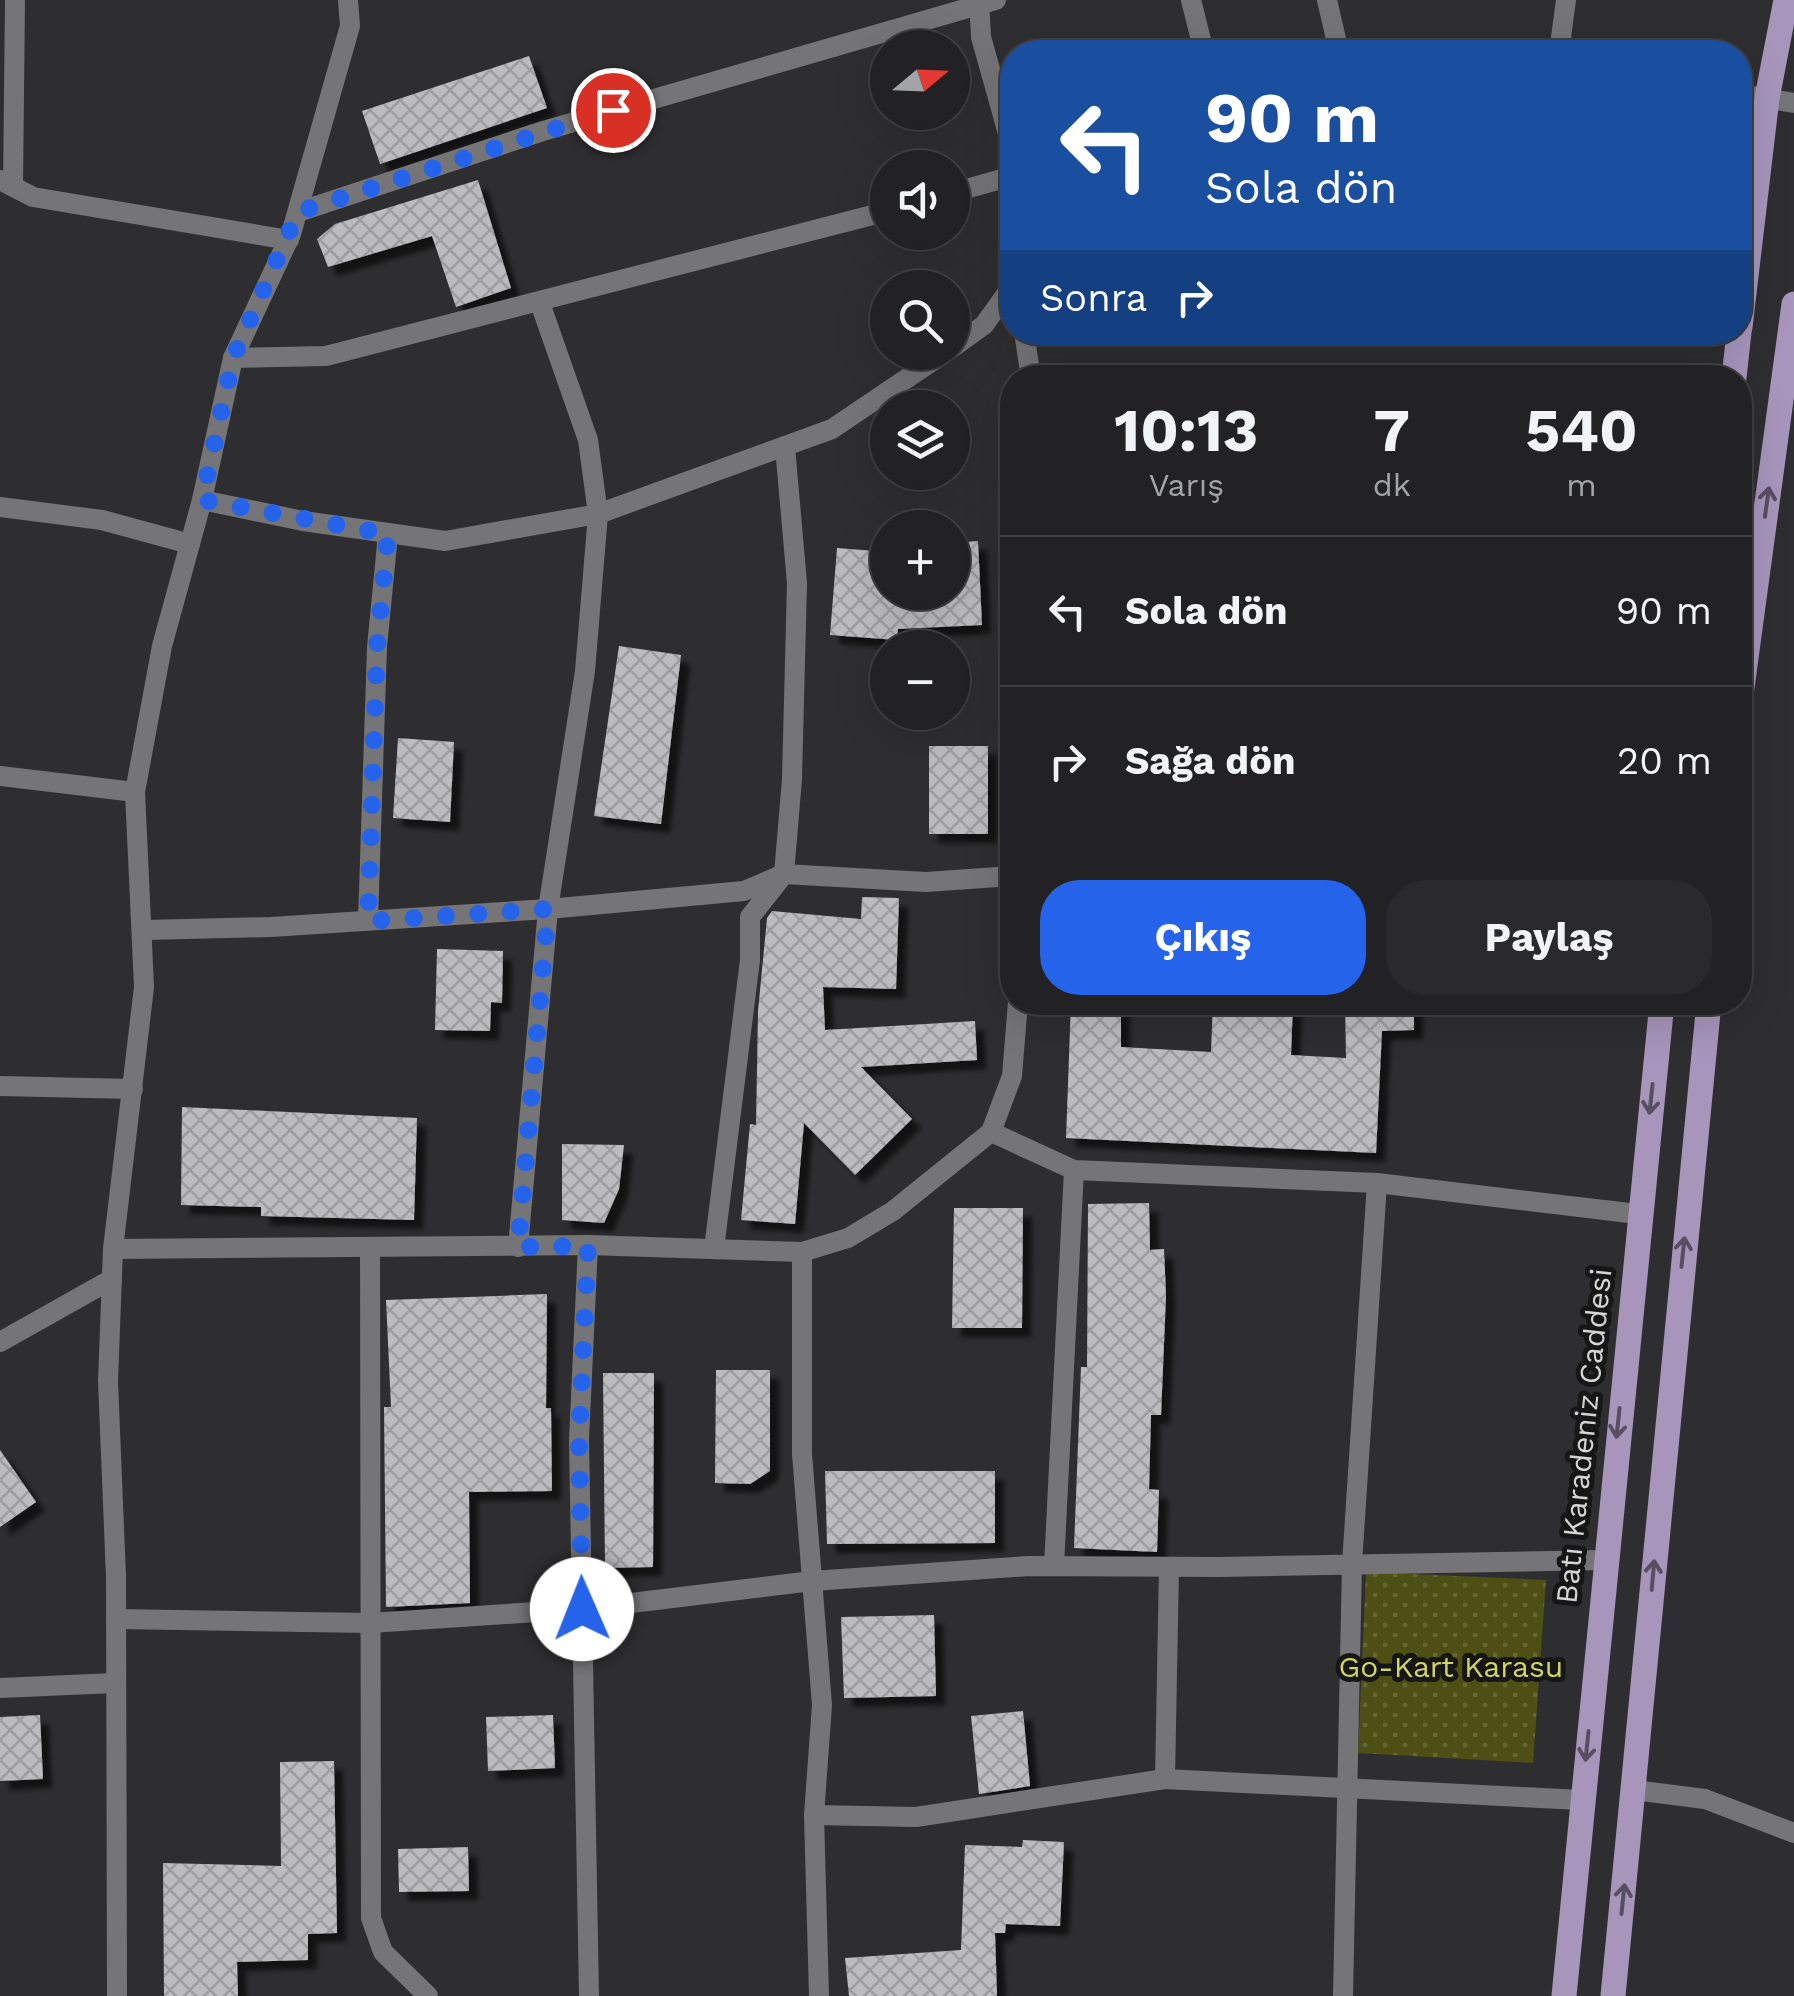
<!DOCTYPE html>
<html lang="tr">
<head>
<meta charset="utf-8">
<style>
  body { margin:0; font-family:"Work Sans",sans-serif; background:#2a2a2c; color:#f1f3f6; height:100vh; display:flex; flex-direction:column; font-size:38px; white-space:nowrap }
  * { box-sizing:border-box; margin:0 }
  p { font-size:32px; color:#a2a4a6 }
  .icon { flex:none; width:55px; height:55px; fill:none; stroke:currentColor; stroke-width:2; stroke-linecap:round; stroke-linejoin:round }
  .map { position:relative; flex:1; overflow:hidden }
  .panel { position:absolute; left:1000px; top:365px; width:752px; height:650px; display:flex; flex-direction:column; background:#222224; border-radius:40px; box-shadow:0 10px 40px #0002,0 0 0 2px #3f3f41 }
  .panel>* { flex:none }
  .top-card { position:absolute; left:1000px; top:40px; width:752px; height:305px; border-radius:40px; box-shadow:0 10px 40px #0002,0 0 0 2px #3f3f41; background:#1a4fa0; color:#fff; overflow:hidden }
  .needle { width:65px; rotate:71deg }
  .controls { position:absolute; left:870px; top:30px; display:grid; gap:20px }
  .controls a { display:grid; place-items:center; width:100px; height:100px; border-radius:50%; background:#222224; box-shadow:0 10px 40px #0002,0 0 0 2px #3f3f41; font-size:50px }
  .pin { position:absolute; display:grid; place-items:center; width:85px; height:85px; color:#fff; margin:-42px; border:5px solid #fff; border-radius:50%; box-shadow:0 2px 10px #0007 }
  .me { position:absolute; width:110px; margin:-55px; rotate:359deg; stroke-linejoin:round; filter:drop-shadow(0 0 8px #0008) }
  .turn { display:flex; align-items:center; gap:35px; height:210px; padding:0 40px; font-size:45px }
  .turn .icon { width:130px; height:130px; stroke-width:2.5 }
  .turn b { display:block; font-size:70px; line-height:85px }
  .then { display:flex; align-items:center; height:95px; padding:0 40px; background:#0003; gap:20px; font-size:38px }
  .eta { display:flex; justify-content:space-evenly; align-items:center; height:170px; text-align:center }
  .eta b { font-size:60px; font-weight:700; line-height:70px }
  .cta { display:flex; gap:20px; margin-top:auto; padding:20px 40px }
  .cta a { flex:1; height:115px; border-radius:40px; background:#2563eb; color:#fff; font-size:40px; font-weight:700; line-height:115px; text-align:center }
  .cta a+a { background:#2a2a2c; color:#f1f3f6 }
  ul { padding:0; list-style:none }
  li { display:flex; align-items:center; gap:30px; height:150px; padding:0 40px; border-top:2px solid #3f3f41 }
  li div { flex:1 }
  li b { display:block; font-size:38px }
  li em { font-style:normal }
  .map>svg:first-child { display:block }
  .park { fill:url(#park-dots) }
  .building { fill:url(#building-cross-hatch); filter:url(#shadow) }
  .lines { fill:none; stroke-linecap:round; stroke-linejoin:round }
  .minor { stroke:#757578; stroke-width:20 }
  .tertiary { stroke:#757578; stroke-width:20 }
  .primary { stroke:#a795bc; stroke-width:25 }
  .oneway { stroke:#574f61 }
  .route { stroke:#2563eb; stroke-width:18; stroke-dasharray:0 32.4 }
  .labels { text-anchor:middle; stroke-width:10; stroke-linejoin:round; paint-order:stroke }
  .street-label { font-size:30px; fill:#d4d4d5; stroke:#161617 }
  .park-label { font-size:30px; fill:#d2d562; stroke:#161617 }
</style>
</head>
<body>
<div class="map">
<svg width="1794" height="1996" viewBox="0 0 1794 1996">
  <defs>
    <pattern id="park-dots" width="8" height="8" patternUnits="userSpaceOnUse" patternTransform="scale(2.5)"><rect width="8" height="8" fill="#4e4f14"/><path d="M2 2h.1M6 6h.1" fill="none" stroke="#676735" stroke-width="1.8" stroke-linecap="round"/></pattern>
    <pattern id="building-cross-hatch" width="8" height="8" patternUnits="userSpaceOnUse" patternTransform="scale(2.5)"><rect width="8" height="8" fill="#bcbcbf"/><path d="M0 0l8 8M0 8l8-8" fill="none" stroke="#9d9d9f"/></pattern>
    <filter id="shadow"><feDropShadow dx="9" dy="9" stdDeviation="2.5" flood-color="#0009"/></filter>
  </defs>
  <rect width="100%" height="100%" fill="#2e2e30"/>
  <!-- park -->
  <path class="park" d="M1366 1572 1546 1580 1533 1763 1358 1753Z"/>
  <!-- building -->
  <g class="building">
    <path d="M529 56 547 108 380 164 362 111Z"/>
    <path d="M478 180 511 288 456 307 432 236 328 267 317 239 335 224Z"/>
    <path d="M978 541 982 625 898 629 897 640 830 635 837 548 888 552V592H952V543Z"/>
    <path d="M619 646 681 655 661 824 594 816Z"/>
    <path d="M398 738 454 742 450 822 393 818Z"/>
    <rect x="929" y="746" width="59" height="88"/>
    <path d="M862 897 899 898 896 989 823 987 825 1030 975 1021 977 1060 861 1067 912 1119 855 1175 804 1123 795 1224 741 1220 750 1124 756 1125 758 1011 767 918 772 911 861 919Z"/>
    <path d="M437 949 503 951 502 1003 491 1002 490 1031 435 1030Z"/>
    <path d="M1071 1002H1121V1047L1211 1052 1213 1002H1293L1291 1055 1346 1058 1345 1002H1414V1030L1382 1031 1376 1153 1066 1138Z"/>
    <path d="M182 1107 417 1118 414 1220 261 1216V1207L181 1205Z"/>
    <path d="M562 1144 624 1145 619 1189 604 1223 562 1220Z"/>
    <path d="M1149 1203 1150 1250 1164 1249 1166 1295 1161 1415H1151L1149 1489 1159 1490 1157 1552 1074 1548 1081 1367H1087L1088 1204Z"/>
    <path d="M954 1208H1023L1022 1328H952Z"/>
    <path d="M547 1294 546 1408H551L552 1491 469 1492 470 1603 386 1607 384 1407H391L386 1300Z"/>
    <path d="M716 1370H770V1471L750 1484 715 1483Z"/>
    <path d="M603 1373H654L653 1567 605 1568Z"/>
    <path d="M0 1450 36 1502 0 1527Z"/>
    <path d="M825 1471H995V1543L827 1544Z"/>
    <path d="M934 1615 936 1696 844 1698 841 1617Z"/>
    <path d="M1023 1711 1030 1786 979 1794 971 1716Z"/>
    <path d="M40 1715 43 1779 0 1781V1717Z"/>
    <path d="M553 1715 555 1768 488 1771 486 1717Z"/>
    <path d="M334 1761 337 1933 308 1934V1960L237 1962 238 1996H164L163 1863 281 1866 280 1762Z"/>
    <path d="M1023 1840 1064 1842 1060 1926 1006 1924 1005 1933H995L997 1996H849L845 1958 961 1950 965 1845 1022 1847Z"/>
    <path d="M468 1847 469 1891 399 1892 398 1849Z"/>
  </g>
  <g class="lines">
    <!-- minor -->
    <g class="minor">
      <path d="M979 0 981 37 1012 148"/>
      <path d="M1191 0 1204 52"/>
      <path d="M1327 0 1339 52"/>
      <path d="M1559 52 1566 0"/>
      <path d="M0 180 33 197 289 240"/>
      <path d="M13 187 15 0"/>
      <path d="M952 193 1012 176"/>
      <path d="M298 212 543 131 996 0"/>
      <path d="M1024 332 1031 378"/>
      <path d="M233 358 326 356 888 211"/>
      <path d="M202 500 233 358 291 234 350 26 348 0"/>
      <path d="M0 507 102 520 190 544"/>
      <path d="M0 776 135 792"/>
      <path d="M368 921 377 647 388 534"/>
      <path d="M145 930 271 927 548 909 744 891 784 874 926 882 1012 876"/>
      <path d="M0 1086 133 1089"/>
      <path d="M991 1132 1074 1170 1377 1183 1638 1214"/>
      <path d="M588 1245 579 1440 589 1996"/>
      <path d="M518 1247 548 909 585 671 598 514 588 440 540 303"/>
      <path d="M113 1249 588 1245 802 1252 848 1238 893 1211 991 1132 1012 1076 1018 1002"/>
      <path d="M370 1249 371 1918 383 1952 428 1996"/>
      <path d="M714 1249 750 960V917L784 874 792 779 797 583 785 447"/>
      <path d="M802 1252V1454L822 1705 814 1815 819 1996"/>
      <path d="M0 1342 112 1279"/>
      <path d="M1054 1566 1074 1170"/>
      <path d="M1169 1567 1165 1779 1581 1800"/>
      <path d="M116 1619 370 1623 582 1609 812 1581 1029 1566 1220 1567 1605 1560"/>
      <path d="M0 1688 115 1683"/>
      <path d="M1634 1790 1705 1799 1794 1833"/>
      <path d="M814 1815 916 1817 1165 1779"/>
      <path d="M1343 1996 1352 1564 1377 1183"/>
    </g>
    <!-- tertiary -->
    <g class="tertiary">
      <path d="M1600 52H1609"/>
      <path d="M1740 94 1794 103"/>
      <path d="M952 348 984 325 1012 286"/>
      <path d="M117 1996 116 1577 108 1381 113 1249 144 987 135 792 162 646 202 500 303 521 445 541 598 514 832 429 946 352"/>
    </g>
    <!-- primary -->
    <g class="primary">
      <path d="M1740 327 1767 98 1786 0"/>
      <path d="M1734 378 1739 332"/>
      <path d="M1740 702 1794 304"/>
      <path d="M1564 1996 1662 1002"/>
      <path d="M1613 1996 1709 1002"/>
    </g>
  </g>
  <!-- one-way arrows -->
  <defs><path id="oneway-shaft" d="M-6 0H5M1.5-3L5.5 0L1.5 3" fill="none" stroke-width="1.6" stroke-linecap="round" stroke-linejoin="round" transform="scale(2.5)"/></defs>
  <g class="oneway">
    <use href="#oneway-shaft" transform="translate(1767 502) rotate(-82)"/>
    <use href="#oneway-shaft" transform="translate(1651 1099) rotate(96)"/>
    <use href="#oneway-shaft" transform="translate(1683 1252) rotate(-84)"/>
    <use href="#oneway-shaft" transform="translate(1618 1423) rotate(96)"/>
    <use href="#oneway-shaft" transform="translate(1653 1575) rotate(-85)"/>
    <use href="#oneway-shaft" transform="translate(1587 1746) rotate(96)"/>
    <use href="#oneway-shaft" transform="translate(1623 1899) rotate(-84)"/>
  </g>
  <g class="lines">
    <!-- route -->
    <path class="route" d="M582 1609 579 1440 588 1246 518 1247 548 909 368 921 377 647 388 534 202 500 233 358 298 212 613 110"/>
  </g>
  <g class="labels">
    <!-- street labels -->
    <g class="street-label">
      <text transform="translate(1584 1436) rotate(-84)" y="10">Batı Karadeniz Caddesi</text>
    </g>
    <!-- park labels -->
    <g class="park-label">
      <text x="1451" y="1677">Go-Kart Karasu</text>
    </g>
  </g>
</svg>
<div class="controls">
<a><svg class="needle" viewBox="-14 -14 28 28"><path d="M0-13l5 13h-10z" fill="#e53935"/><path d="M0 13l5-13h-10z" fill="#a2a4a6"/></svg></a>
<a><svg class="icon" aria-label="sound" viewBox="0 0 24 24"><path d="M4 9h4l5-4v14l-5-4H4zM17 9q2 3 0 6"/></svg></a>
<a><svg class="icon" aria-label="search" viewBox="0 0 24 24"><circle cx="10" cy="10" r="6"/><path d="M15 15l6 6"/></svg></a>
<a><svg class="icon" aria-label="layers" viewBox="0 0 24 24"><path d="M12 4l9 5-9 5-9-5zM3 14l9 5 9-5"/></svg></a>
<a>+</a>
<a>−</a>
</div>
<div class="pin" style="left:613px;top:110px;background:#d93025"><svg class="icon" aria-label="arrive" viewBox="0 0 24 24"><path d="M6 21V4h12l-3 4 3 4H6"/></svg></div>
<svg class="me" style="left:582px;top:1609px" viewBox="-20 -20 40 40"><circle r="19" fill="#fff"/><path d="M0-13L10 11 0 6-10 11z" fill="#2563eb"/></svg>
<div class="top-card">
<div class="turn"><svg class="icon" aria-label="left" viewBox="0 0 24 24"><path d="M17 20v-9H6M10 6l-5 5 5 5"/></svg><div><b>90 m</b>Sola dön</div></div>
<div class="then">Sonra<svg class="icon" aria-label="right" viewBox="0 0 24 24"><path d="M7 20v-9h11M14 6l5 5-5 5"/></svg></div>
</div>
<section class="panel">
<div class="eta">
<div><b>10:13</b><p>Varış</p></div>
<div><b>7</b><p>dk</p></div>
<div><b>540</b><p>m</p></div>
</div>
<ul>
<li><svg class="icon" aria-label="left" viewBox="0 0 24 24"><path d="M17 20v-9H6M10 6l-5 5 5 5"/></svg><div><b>Sola dön</b></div><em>90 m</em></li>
<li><svg class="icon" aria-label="right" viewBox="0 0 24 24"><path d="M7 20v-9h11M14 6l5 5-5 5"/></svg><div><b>Sağa dön</b></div><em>20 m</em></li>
</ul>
<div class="cta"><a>Çıkış</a><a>Paylaş</a></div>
</section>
</div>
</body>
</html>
